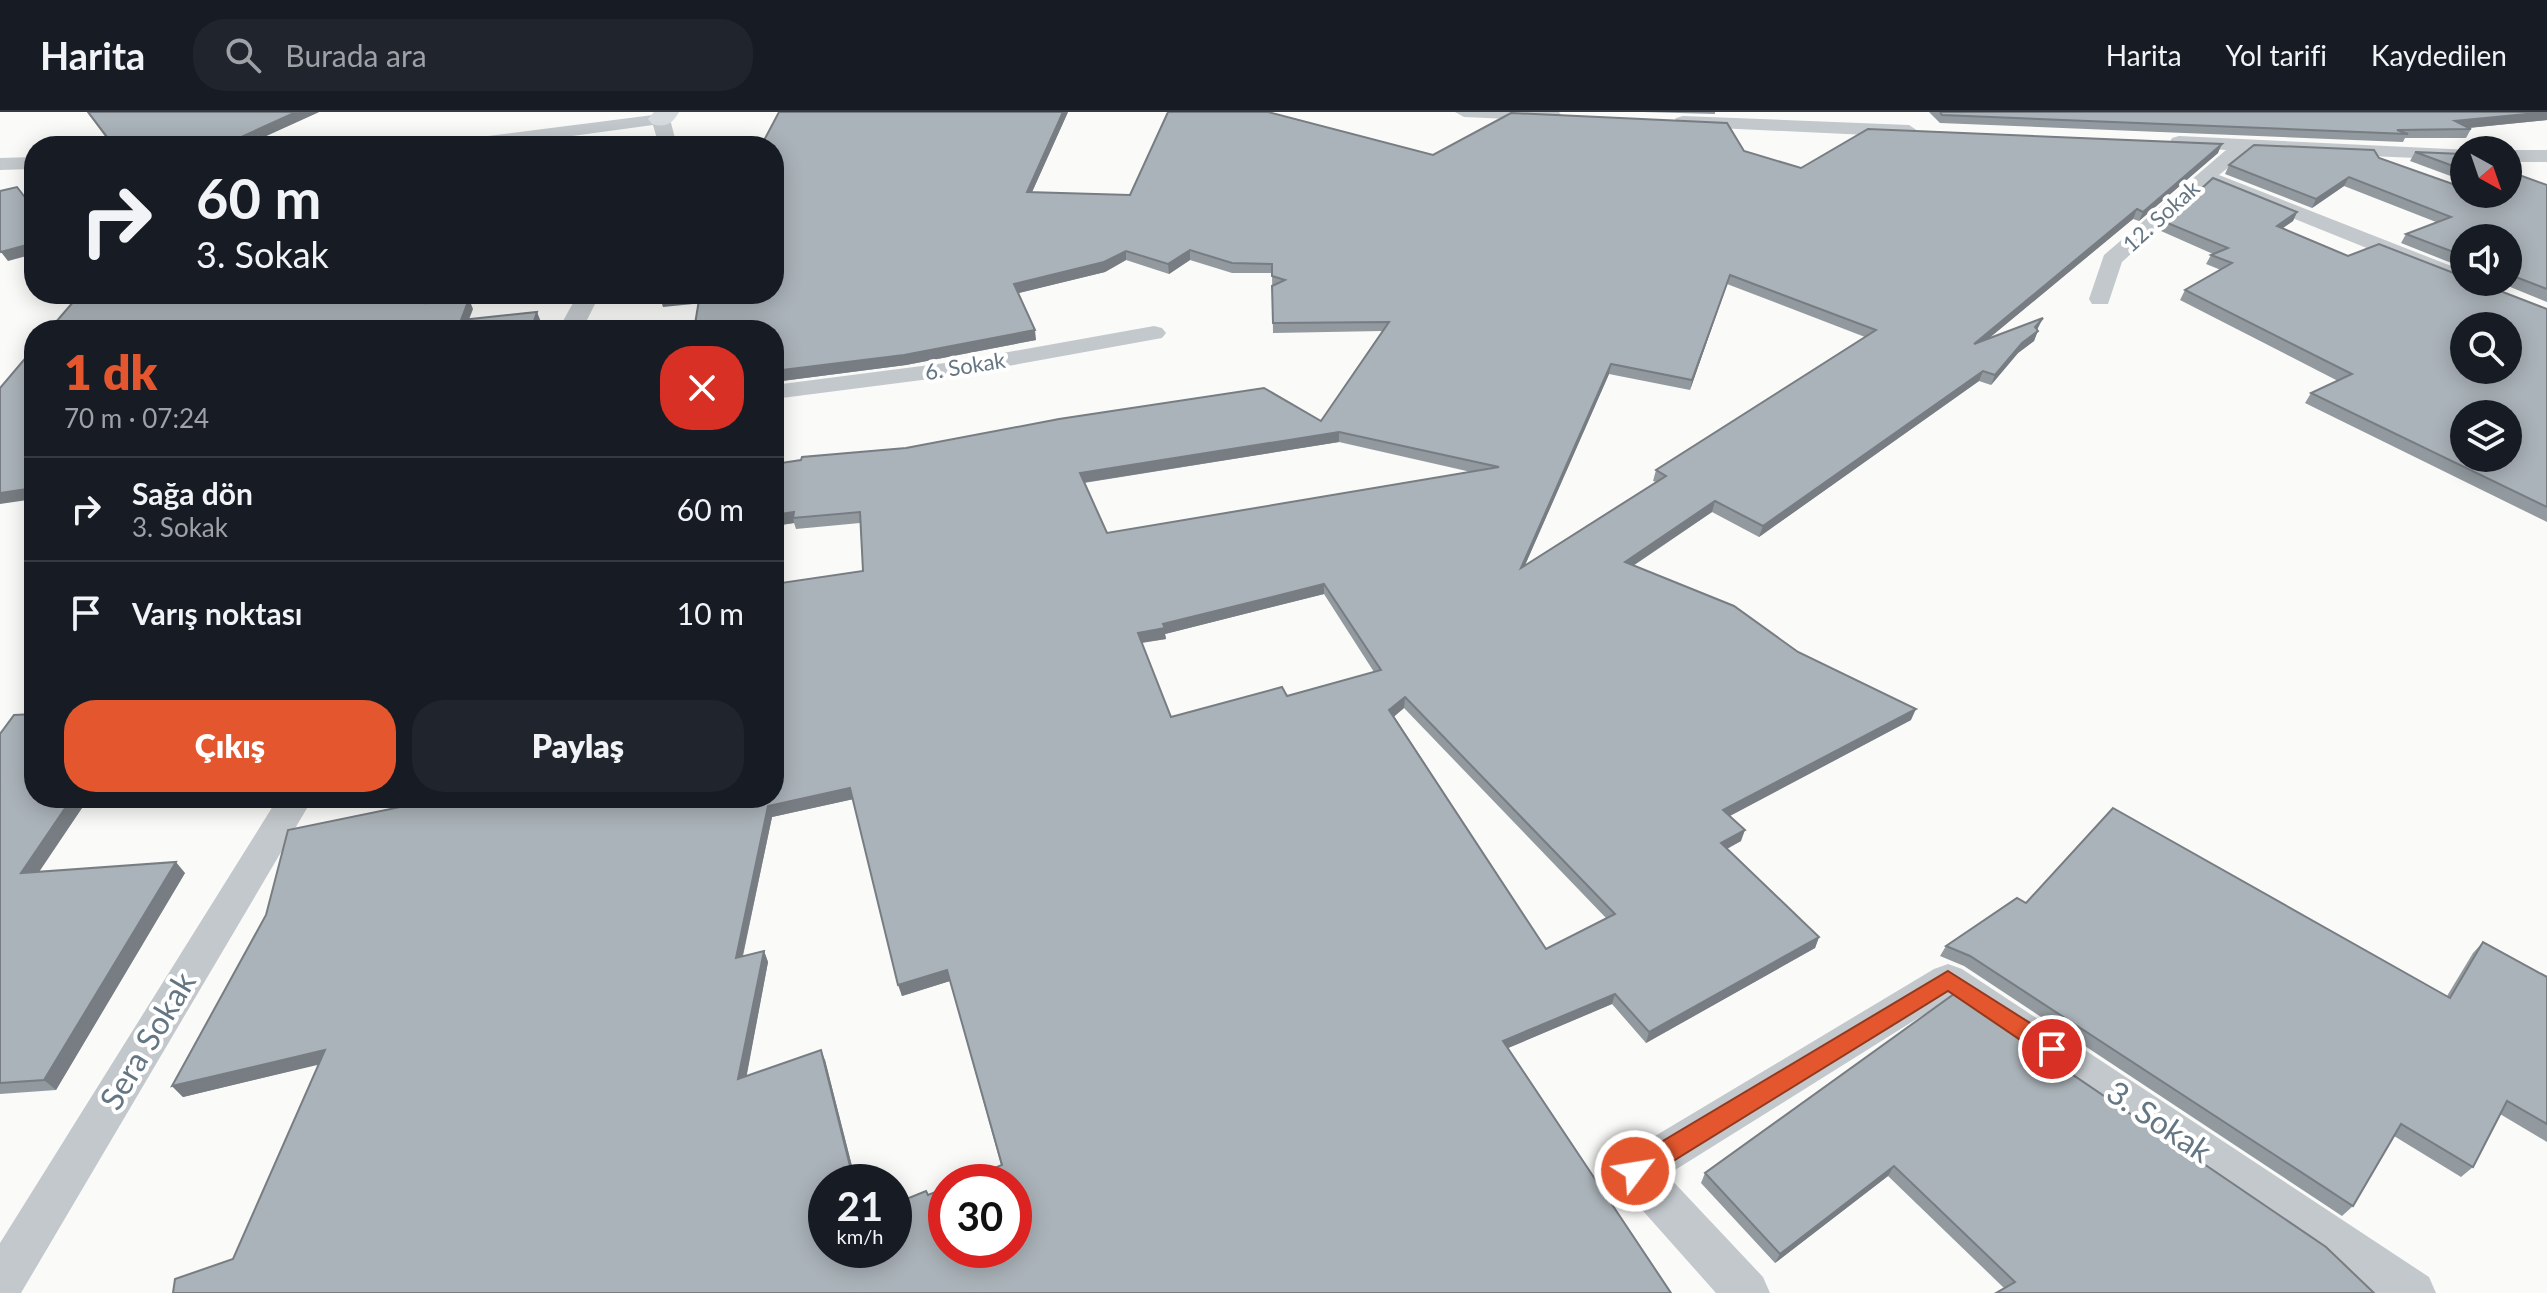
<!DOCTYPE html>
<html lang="tr">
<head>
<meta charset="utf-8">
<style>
  body { margin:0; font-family:Lato,sans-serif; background:#20242c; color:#f1f3f6; height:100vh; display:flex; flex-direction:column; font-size:30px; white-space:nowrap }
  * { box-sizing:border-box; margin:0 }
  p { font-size:26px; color:#9ea1a6 }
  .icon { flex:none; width:44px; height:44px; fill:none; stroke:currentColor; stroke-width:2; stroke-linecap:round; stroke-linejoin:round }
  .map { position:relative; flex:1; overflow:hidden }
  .sheet { position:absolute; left:24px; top:208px; width:760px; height:488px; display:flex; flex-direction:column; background:#171b24; border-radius:32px; box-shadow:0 4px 20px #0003 }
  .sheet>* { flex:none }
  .guide { position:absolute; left:24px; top:24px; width:760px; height:168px; border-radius:32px; box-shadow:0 4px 20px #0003; background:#171b24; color:#f1f3f6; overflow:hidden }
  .needle { width:52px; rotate:140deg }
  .fabs { position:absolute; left:2450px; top:24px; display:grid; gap:16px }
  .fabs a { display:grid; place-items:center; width:72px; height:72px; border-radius:50%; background:#171b24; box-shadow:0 4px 20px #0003; font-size:40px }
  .speed { position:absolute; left:808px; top:1052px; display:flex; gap:16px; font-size:40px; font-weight:700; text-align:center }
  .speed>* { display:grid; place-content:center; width:104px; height:104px; border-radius:50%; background:#171b24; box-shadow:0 4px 20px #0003; line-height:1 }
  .speed small { font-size:20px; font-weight:400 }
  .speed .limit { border:12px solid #d22; background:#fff; color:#111 }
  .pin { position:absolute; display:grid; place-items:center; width:68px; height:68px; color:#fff; margin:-34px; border:4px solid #fff; border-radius:50%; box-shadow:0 2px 8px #0007 }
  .me { position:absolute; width:88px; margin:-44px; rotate:59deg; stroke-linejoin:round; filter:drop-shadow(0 0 6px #0008) }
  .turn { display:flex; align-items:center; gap:28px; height:168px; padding:0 40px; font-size:36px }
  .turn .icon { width:104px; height:104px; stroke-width:2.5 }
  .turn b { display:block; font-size:56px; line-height:68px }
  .round { display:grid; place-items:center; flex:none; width:84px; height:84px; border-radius:32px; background:#20242c }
  .headline { display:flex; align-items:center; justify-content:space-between; height:136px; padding:0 40px }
  h1 { font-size:48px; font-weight:800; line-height:60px; color:#e4572e }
  .primary-button { display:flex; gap:16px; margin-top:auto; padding:16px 40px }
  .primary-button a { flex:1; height:92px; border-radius:32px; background:#e4572e; color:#fff; font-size:32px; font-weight:800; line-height:92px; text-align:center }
  .primary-button a+a { background:#20242c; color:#f1f3f6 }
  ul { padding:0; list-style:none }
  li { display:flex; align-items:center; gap:24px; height:104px; padding:0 40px; border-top:2px solid #363941 }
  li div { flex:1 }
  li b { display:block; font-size:30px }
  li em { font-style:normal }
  header { display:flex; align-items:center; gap:48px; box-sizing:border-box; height:112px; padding:0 40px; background:#171b24; border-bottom:2px solid #363941 }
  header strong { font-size:38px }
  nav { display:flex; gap:44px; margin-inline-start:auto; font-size:28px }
  .search { width:560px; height:72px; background:#20242c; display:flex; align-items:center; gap:20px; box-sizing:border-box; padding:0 28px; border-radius:32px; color:#9ea1a6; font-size:30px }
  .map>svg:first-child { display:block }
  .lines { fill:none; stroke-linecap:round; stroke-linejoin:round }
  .street { fill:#c3c8cc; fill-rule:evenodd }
  .secondary { fill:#d6dbdf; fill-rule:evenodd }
  .wall { fill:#929a9f; fill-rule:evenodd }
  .shaded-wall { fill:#777d82 }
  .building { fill:#aab3b9; stroke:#777d82; stroke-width:2; fill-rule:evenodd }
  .route { fill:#e4572e; stroke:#94391e; stroke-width:2 }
  .labels { text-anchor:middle; stroke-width:8; stroke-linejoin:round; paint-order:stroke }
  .far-street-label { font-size:22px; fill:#657683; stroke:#fff }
  .near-street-label { font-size:32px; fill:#657683; stroke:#fff }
</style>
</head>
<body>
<header>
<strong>Harita</strong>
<div class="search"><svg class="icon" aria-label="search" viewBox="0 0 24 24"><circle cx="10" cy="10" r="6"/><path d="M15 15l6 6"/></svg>Burada ara</div>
<nav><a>Harita</a><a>Yol tarifi</a><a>Kaydedilen</a></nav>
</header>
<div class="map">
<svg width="2547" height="1181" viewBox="0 0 2547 1181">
  <rect width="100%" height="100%" fill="#fafaf8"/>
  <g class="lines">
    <!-- street -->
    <g class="street">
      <path d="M1455 0H1559L1562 4 1553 9 1464 5Z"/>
      <path d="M661 2 670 7 677 34H659L653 13 499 34H447L456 28Z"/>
      <path d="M1683 4 1909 13 1918 19 1909 25 1676 14 1674 10 1676 6Z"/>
      <path d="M2179 24 2471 38H2464V48L2249 39 2219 63 2464 159V170H2473L2464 174 2456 172 2208 72 2122 150 2108 192H2092L2089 187 2104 143 2226 38 2172 34 2170 30 2172 26Z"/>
      <rect x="2508" y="38" width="39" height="12"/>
      <path d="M34 45V57L0 58V46Z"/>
      <path d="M578 182H600L582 218H558Z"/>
      <path d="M1154 214 1162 216 1166 221 1162 226 953 264 774 287V273L953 250Z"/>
      <path d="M278 686H313L21 1181H0V1131Z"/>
      <path d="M1948 852 1962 857 2429 1165 2436 1181H2373L1947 888 1667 1063 1763 1165 1770 1181H1716L1620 1073 1614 1059 1620 1045 1934 857Z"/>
    </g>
    <!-- secondary -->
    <path class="secondary" d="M654 0H679C672 12 666 16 652 12L648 7Z"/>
  </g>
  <!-- wall -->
  <g class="wall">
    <path d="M87 0H319L244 34H112Z"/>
    <path d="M779 0H1068L1032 80 1130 83 1433 43 1744 39 1801 56 2218 41 2139 109 2133 107 1989 226 2038 216 2034 229 2018 241 1991 273 1979 269 1759 425 1712 400 1633 454 1798 540 1911 608 1730 704 1741 729 1727 737 1819 825 1815 836 1646 931 1612 892 1508 936 1671 1181 233 1147 319 952 183 985 172 974 774 686 863 459 860 411 796 417 794 411 774 414V352L1321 309 1382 219 1273 221 1272 161H1232L1190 148 1169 162 1126 148 1105 160 1018 181 1036 228 906 253 774 270V218L698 191 663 195 774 182ZM1727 172 1865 225 1656 358 1653 369 1656 370 1525 453 1609 262 1690 278ZM1339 330 1471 360 1107 421 1084 371ZM1324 482 1374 560 1287 584 1171 605 1142 531 1166 527 1165 522ZM1404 596 1606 806 1546 837 1394 604ZM853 687 902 884 950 869 1001 1053 928 1083 826 1138V1070H856L825 948 746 965 768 850 764 839 743 844 772 705Z"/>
    <path d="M1643 0H1715V2Z"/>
    <path d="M1929 0H2547V8L2469 16 2471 17 2466 26H2405L2403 30 1940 11Z"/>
    <path d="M2415 40 2464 42V69L2410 49Z"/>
    <path d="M2379 46 2464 82 2547 73V190L2498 170H2508V126H2464V156L2401 131 2406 122 2436 110 2344 74 2312 96 2225 62 2229 53Z"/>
    <path d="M2297 100 2293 109 2282 116 2348 144 2547 197V410L2305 291 2311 281 2338 269 2180 188 2185 178 2221 158 2206 152 2211 143 2213 142 2161 119 2165 110Z"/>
    <path d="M0 622 34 686H137L86 690 39 759 185 761 56 978 0 982Z"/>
    <path d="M2026 791 2447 884 2473 841 2483 830 2547 865V1030L2500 1002 2473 1055 2461 1065 2394 1024 2353 1094 2342 1104 1964 854 1940 844 1946 834Z"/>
    <path d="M1954 882 2374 1181 2004 1176 1888 1064 1775 1151 1701 1071 1705 1061Z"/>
  </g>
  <!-- shaded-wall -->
  <g class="shaded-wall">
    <path d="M296 0H319L244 34H227L226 32Z"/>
    <path d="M1063 0H1068L1028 89 1027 80Z"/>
    <path d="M2547 0V8L2457 17 2455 9Z"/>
    <path d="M2222 32 2218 41 2139 109 2143 100Z"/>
    <path d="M2349 65 2344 74 2312 96 2316 87Z"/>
    <path d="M2137 97 2133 107 1970 242 1974 232Z"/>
    <path d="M2297 100 2293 109 2272 124 2277 114Z"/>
    <path d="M34 131V142L8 149 1 140Z"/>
    <path d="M1190 138V148L1169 162 1168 152Z"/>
    <path d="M1126 139V148L1105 160 1015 182 1014 172Z"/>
    <path d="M1730 163 1727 172 1690 278 1692 268Z"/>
    <path d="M433 182H444L431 201 427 191Z"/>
    <path d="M692 182H700L703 191 663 195 660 186Z"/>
    <path d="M469 187 473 197 465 218 461 208Z"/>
    <path d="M537 200 541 210 538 218H531Z"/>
    <path d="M2043 206 2038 216 2032 223 2038 219 2034 229 2018 241 1991 273 1995 263Z"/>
    <path d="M1035 218 1036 228 906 253 774 270V259Z"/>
    <path d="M1611 252 1609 262 1519 467 1521 456Z"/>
    <path d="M1983 259 1979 269 1759 425 1763 414Z"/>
    <path d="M1339 320V330L1081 371 1080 361Z"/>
    <path d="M34 376V387L0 392V381Z"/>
    <path d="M1715 389 1712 400 1622 461 1625 450Z"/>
    <path d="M794 400 793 406 794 411 774 414V403Z"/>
    <path d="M1324 472V482L1165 522 1166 527 1139 531 1138 521 1163 512Z"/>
    <path d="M1405 585 1404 596 1389 609V598Z"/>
    <path d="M1916 597 1911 608 1720 709 1723 698Z"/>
    <path d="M850 676 854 687 772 705 740 856 736 846 768 694Z"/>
    <path d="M72 686H83L86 690 31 772 21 761Z"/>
    <path d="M1745 718 1741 729 1717 742 1721 731Z"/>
    <path d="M176 750 185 761 56 978 44 968Z"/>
    <path d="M1819 825 1815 836 1646 931 1649 920Z"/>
    <path d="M764 839 768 850 744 978 738 967Z"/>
    <path d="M947 858 950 869 902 884 898 873Z"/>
    <path d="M1615 882 1612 892 1501 939 1503 929Z"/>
    <path d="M325 938 334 949 183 985 172 974Z"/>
    <path d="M821 938 825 948 856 1070H854Z"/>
    <path d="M1894 1054 1888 1064 1775 1151 1780 1142Z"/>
  </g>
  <!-- building -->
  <g class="building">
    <path d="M88 0H296L226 32 146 34H114Z"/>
    <path d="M779 0H1063L1027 80 1130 83 1168 0H1268L1433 43 1511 1 1727 11 1744 39 1801 56 1868 17 2222 32 2143 100 2137 97 1974 232 2043 206 2035 215 2038 219 2022 231 1995 263 1983 259 1763 414 1715 389 1625 450 1734 494 1798 540 1916 597 1723 698 1745 718 1721 731 1819 825 1649 920 1615 882 1503 929 1671 1181H173L175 1167 233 1147 325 938 172 974 266 803 288 718 444 686H774V472L863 459 860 400 793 406 794 400 774 403V352L801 348 802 345 906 336 1059 307 1264 276 1321 309 1389 210 1273 211 1272 174 1285 168 1272 164V152L1232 151 1190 138 1168 152 1126 139 1104 150 1014 172 1035 218 904 243 774 259V218H694L700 182H774V34H761ZM1730 163 1876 218 1656 358 1666 364 1521 456 1611 252 1692 268ZM1339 320 1499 355 1107 421 1080 361ZM1324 472 1381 558 1287 584 1282 575 1171 605 1138 521 1165 516 1163 512ZM1405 585 1615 802 1546 837 1389 598ZM850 676 898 873 947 858 1002 1053 960 1070H1014V1138H946V1076L928 1083 926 1079 894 1092V1138H826V1070H854L821 938 738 967 764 839 736 846 768 694Z"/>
    <path d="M1940 0H2547L2455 9 2471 17 2397 18 2408 22 1942 3Z"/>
    <path d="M2254 33 2374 38 2379 46 2464 76V82H2508V59L2547 73V177L2508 162V126H2464V144L2406 122 2451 105 2349 65 2316 87 2229 53Z"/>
    <path d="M2415 40 2462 42H2464V58Z"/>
    <path d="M2213 66 2297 100 2277 114 2348 144 2379 132 2464 165V170H2477L2547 197V395L2311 281 2352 262 2185 178 2232 151 2211 143 2228 136 2165 110ZM2464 214H2508V258H2464ZM2464 302H2508V346H2464Z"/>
    <path d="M17 75 34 97V131L1 140 0 138V79Z"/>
    <path d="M80 182H433L427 191 469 187 461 208 537 200 531 218H49Z"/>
    <path d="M660 182H692L660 186Z"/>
    <path d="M34 236V376L0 381V276Z"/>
    <path d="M34 602V686H72L21 761 176 750 44 968 0 971V622L14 603Z"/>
    <path d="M2113 696 2450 886 2483 830 2547 865V1012L2507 989 2473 1055 2401 1012 2353 1094 1970 844 1946 834 2017 786 2026 791Z"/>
    <path d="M1954 882 2326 1135 2374 1181H1996L2015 1170 1894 1054 1780 1142 1705 1061Z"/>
  </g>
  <!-- route -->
  <path class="route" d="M1948 859 2060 930 2063 937 2060 944 2052 947 2044 944 1948 879 1644 1067 1635 1070 1626 1067 1623 1059 1626 1051Z"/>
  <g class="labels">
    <!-- far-street labels -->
    <g class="far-street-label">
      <text transform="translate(2161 104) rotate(-42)" y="8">12. Sokak</text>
      <text transform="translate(965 254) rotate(-9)" y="8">6. Sokak</text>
    </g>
    <!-- near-street labels -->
    <g class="near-street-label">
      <text transform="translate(148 929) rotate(-59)" y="11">Sera Sokak</text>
      <text transform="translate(2159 1010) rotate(34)" y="11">3. Sokak</text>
    </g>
  </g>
</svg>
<div class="fabs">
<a><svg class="needle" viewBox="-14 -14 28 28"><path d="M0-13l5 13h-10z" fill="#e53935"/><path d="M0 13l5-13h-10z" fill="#9ea1a6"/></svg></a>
<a><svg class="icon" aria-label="sound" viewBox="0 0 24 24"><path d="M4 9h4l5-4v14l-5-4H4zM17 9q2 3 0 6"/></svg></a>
<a><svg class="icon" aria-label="search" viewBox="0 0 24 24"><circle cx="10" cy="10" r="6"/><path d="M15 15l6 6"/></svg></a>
<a><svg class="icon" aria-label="layers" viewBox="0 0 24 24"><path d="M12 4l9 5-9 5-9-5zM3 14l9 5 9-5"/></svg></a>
</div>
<div class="speed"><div>21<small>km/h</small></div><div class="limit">30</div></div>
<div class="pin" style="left:2052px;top:937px;background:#d93025"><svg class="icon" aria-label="arrive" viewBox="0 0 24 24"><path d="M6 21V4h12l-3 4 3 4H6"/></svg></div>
<svg class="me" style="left:1635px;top:1059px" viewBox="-20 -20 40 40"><circle r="17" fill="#e4572e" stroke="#fff" stroke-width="3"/><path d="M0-11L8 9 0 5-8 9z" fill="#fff"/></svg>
<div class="guide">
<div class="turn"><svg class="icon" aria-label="right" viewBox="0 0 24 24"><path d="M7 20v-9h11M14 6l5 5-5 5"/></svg><div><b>60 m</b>3. Sokak</div></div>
</div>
<section class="sheet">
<div class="headline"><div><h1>1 dk</h1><p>70 m · 07:24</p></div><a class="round" style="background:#d93025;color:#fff"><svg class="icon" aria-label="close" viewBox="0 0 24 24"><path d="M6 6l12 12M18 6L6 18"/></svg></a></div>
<ul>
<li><svg class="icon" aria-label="right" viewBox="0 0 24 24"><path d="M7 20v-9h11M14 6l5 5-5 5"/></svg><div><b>Sağa dön</b><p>3. Sokak</p></div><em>60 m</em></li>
<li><svg class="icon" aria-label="arrive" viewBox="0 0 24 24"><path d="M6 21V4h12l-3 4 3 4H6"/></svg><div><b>Varış noktası</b></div><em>10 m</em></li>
</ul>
<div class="primary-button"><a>Çıkış</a><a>Paylaş</a></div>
</section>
</div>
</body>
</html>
